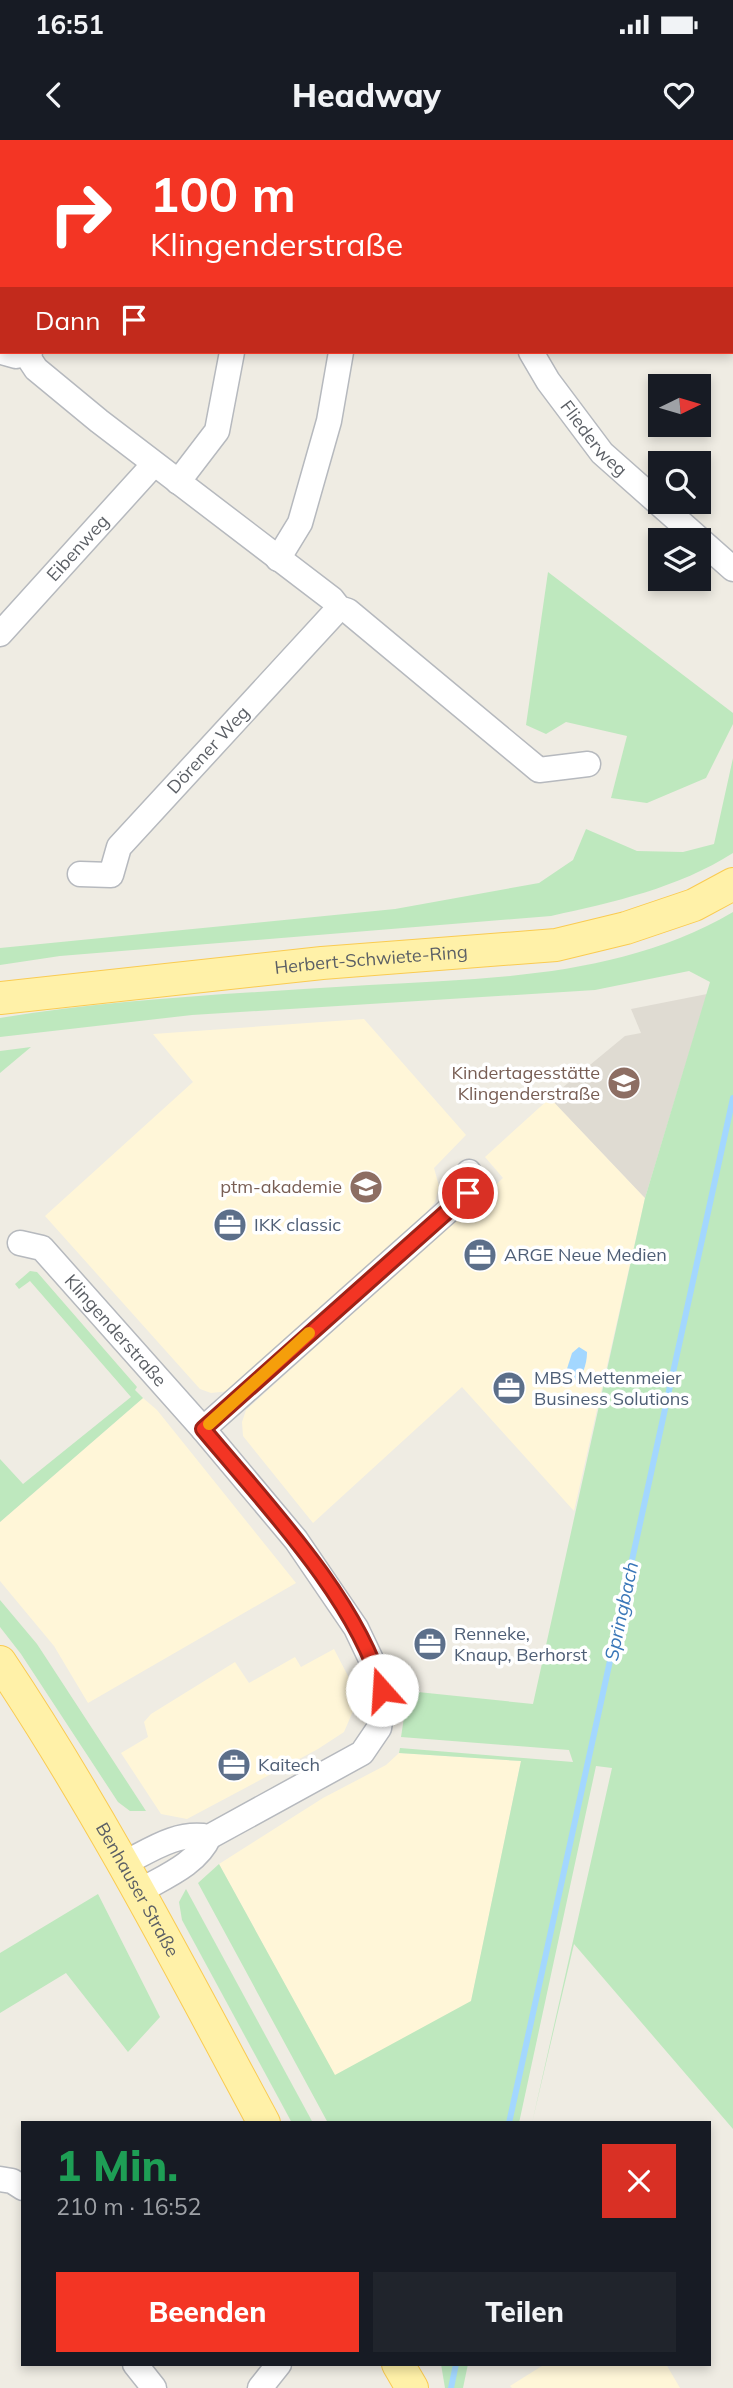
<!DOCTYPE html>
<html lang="de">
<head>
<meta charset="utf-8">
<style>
  body { margin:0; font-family:Mulish,sans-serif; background:#20242c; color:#f1f3f6; height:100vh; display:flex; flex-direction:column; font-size:26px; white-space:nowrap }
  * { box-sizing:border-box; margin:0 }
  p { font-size:23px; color:#9ea1a6 }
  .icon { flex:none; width:38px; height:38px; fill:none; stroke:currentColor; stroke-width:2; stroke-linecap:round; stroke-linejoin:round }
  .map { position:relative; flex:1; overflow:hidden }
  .drawer { position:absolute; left:21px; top:1981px; width:690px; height:245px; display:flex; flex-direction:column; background:#171b24; border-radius:0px; box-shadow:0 4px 10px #0003 }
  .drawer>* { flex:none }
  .guide { position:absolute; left:0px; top:0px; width:733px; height:214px; box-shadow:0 4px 10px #0003; background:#f33524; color:#fff; overflow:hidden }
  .needle { width:46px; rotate:85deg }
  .buttons { position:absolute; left:648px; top:234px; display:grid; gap:14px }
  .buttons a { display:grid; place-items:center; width:63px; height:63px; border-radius:0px; background:#171b24; box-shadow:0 4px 10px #0003; font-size:35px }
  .pin { position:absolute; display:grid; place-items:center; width:60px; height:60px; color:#fff; margin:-30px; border:4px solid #fff; border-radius:50%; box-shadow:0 2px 7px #0007 }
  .me { position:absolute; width:77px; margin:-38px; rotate:341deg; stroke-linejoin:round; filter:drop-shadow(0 0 5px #0008) }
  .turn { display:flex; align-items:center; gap:24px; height:147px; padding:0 35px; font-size:32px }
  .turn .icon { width:91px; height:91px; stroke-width:2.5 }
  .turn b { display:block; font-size:49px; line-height:60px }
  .then { display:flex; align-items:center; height:66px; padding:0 35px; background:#0003; gap:14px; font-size:26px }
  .round { display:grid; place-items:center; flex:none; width:74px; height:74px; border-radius:0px; background:#20242c }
  .summary { display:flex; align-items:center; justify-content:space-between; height:119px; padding:0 35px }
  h1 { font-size:42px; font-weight:800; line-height:52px; color:#1e9e55 }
  .button { display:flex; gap:14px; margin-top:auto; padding:14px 35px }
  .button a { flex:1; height:80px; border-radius:0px; background:#f33524; color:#fff; font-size:28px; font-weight:800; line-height:80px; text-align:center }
  .button a+a { background:#20242c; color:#f1f3f6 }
  .status { display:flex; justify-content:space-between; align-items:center; height:49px; padding:0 35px; background:#171b24; direction:ltr }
  .status svg { height:19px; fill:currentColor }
  header { display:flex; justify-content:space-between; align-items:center; height:91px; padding:0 35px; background:#171b24; font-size:32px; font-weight:800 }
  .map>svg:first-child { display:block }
  .commercial { fill:#fff6d8 }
  .education { fill:#dfdbd2 }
  .green { fill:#bee8be }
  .water { fill:#a3d7ff }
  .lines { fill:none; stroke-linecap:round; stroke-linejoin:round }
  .stream { stroke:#a3d7ff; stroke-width:6 }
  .minor-casing { stroke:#b6b9be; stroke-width:27 }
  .major-casing { stroke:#facb51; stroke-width:34 }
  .minor { stroke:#fff; stroke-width:24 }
  .major { stroke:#fff1a8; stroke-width:32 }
  .route-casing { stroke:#9e2217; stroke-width:18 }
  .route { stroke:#f33524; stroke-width:12 }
  .slow { stroke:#f59e0b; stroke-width:12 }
  .labels { text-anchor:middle; stroke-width:7; stroke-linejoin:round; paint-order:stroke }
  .street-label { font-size:18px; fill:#5b5f65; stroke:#fff }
  .education-label { font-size:18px; fill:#785e54; stroke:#fff; text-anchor:end }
  .service-label { font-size:18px; fill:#4e5e75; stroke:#fff; text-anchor:start }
  .water-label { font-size:19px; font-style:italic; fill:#3a77b8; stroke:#fff }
</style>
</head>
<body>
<div class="status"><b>16:51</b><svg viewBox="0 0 49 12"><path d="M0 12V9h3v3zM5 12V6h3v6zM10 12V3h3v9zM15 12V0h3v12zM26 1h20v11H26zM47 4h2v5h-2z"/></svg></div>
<header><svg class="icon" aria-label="back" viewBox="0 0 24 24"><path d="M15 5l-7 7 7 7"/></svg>Headway<svg class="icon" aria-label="heart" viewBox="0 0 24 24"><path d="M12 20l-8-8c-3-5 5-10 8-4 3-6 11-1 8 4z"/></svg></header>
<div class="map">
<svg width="733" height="2248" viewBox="0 0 733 2248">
  <rect width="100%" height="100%" fill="#efece3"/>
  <!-- commercial -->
  <g class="commercial">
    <path d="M364 879 466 995 434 1028 439 1046 435 1062 424 1075 230 1251 211 1253 200 1249 45 1076 193 942 153 894Z"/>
    <path d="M550 958 645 1058 574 1371 462 1247 313 1383 243 1296 242 1282 246 1270 503 1038 485 1017Z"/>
    <path d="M143 1258 157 1270 296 1443 88 1563 54 1506 0 1441V1382Z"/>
    <path d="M334 1509 349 1538 353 1571 344 1592 318 1609 187 1679 161 1674 121 1613 148 1597 144 1582 151 1574 235 1522 249 1543 295 1517 301 1527Z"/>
    <path d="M399 1613 521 1621 471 1862 335 1936 219 1724 323 1658 386 1625Z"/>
    <path d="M545 2224H666L680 2248H512L510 2246Z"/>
  </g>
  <!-- education -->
  <path class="education" d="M707 854 645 1058 550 958 625 896 641 893 631 869Z"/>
  <!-- green -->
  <g class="green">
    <path d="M548 432 733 573V584L706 638 647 663 611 658 627 596 566 582 546 594 526 585Z"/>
    <path d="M733 618V713C678 748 614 762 551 776L60 816 0 825V808L395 769 539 743 573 720 586 689 637 711 683 712 714 704Z"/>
    <path d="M733 772V1989L574 1804 532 1983 612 1628 596 1626 519 1983H328L198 1743 219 1724 335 1935 471 1861 521 1621 399 1613 400 1608 573 1622 569 1610 401 1597 408 1551 533 1564 645 1058 710 842 689 831 595 850 192 875 0 897V878C122 858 246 853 369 845 494 838 622 837 733 772Z"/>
    <path d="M31 907 0 933V911Z"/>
    <path d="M30 1131 37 1132 137 1247 135 1250 143 1258 0 1382V1319L23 1344 131 1257 30 1141 19 1149 15 1144Z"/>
    <path d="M0 1460 37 1504 146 1671H130L118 1662 21 1514 0 1487Z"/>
    <path d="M186 1749 313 1983H292L182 1780 179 1762Z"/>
    <path d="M98 1754 160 1877 128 1912 66 1833 0 1873V1813Z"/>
    <path d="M441 2224H468L463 2248H445Z"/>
  </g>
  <!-- water -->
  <path class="water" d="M579 1207 587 1212C587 1221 584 1237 574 1241L570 1240 566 1232 572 1213Z"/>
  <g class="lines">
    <!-- stream -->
    <g class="stream">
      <path d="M509 1983 733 958"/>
      <path d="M451 2248 456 2224"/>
    </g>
    <defs>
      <g id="minor">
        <path d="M243 2 245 0"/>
        <path d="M652 2V0"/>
        <path d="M2 212 16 216 30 212"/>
        <path id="s1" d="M531 212 548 241 602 313 733 429"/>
        <path d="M26 214 36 229 99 281 332 459 339 468 348 471 539 630 588 624"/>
        <path d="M178 342 217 291 232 212"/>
        <path d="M278 419 300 383 329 281 341 212"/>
        <path id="s2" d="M0 494 154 324"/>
        <path id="s3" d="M80 734 111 735 119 707 339 468"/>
        <path id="s4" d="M20 1103 42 1108 203 1289 296 1400 356 1488 377 1532 382 1570 379 1588 362 1613 209 1697C178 1691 152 1709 125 1723"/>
        <path d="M203 1289 468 1053 469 1032"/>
        <path d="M140 1751C164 1737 197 1724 209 1697"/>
        <path d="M0 2039 12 2041 23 2048"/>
        <path d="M135 2224 154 2248"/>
        <path d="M260 2248 279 2224"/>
      </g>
      <g id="major">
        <path id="s5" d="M0 858 322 823 556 805 626 788 694 765 733 744"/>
        <path id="s6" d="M0 1522C99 1670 180 1827 264 1983"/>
        <path d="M398 2224 412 2248"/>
      </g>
    </defs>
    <!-- minor casing -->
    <use href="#minor" class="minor-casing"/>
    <!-- major casing -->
    <use href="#major" class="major-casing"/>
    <!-- minor -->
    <use href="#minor" class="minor"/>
    <!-- major -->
    <use href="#major" class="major"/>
  </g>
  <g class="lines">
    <defs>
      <path id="route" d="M382 1550C357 1459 263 1361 203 1289L468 1053"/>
    </defs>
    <!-- route casing -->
    <use href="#route" class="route-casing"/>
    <!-- route -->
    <use href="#route" class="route"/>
    <!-- slow -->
    <path class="slow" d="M209 1284 309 1193"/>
  </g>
  <!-- icons -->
  <defs>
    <symbol id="school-disc" viewBox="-11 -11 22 22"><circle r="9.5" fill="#8d6e63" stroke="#fff"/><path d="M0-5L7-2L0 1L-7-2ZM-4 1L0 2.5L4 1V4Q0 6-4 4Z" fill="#fff"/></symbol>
    <symbol id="office-disc" viewBox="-11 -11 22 22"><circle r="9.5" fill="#5c6f8a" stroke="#fff"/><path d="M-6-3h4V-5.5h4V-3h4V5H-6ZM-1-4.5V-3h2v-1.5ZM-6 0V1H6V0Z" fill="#fff"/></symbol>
  </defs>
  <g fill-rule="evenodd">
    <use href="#school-disc" x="605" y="924" width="38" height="38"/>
    <use href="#school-disc" x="347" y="1028" width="38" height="38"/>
    <use href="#office-disc" x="211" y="1066" width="38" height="38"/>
    <use href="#office-disc" x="461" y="1096" width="38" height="38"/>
    <use href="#office-disc" x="490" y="1229" width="38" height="38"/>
    <use href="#office-disc" x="411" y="1485" width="38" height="38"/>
    <use href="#office-disc" x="215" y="1606" width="38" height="38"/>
  </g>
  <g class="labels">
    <!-- street labels -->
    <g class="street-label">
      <text dy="6" stroke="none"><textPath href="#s1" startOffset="107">Fliederweg</textPath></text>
      <text dy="6" stroke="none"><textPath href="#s2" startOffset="116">Eibenweg</textPath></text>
      <text dy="6" stroke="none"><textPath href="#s3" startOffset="192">Dörener Weg</textPath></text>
      <text dy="6" stroke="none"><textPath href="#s5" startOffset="373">Herbert-Schwiete-Ring</textPath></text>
      <text dy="6" stroke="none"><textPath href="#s4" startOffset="133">Klingenderstraße</textPath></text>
      <text dy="6" stroke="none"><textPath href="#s6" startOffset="266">Benhauser Straße</textPath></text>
    </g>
    <!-- education labels -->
    <g class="education-label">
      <text x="600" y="939">Kindertagesstätte<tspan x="600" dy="21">Klingenderstraße</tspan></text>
      <text x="342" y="1053">ptm-akademie</text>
    </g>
    <!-- service labels -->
    <g class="service-label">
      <text x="254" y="1091">IKK classic</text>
      <text x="504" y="1121">ARGE Neue Medien</text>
      <text x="534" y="1244">MBS Mettenmeier<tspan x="534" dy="21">Business Solutions</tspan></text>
      <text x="454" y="1500">Renneke,<tspan x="454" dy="21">Knaup, Berhorst</tspan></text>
      <text x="258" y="1631">Kaitech</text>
    </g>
    <!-- water labels -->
    <g class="water-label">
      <text transform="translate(621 1471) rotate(-78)" y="7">Springbach</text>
    </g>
  </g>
</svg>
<div class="buttons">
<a><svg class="needle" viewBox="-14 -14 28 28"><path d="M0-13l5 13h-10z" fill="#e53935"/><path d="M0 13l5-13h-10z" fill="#9ea1a6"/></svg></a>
<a><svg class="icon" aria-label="search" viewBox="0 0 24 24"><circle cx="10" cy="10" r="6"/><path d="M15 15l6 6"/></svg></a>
<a><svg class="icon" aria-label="layers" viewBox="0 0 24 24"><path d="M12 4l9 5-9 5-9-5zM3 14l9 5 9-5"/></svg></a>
</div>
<div class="pin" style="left:468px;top:1053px;background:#d93025"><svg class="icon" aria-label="arrive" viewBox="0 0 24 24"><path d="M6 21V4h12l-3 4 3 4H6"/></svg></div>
<svg class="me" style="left:382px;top:1550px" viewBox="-20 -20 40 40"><circle r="19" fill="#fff"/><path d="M0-13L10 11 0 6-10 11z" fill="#f33524"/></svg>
<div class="guide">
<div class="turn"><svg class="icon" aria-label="right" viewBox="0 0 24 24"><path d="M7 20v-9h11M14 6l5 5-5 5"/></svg><div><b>100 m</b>Klingenderstraße</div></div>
<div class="then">Dann<svg class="icon" aria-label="arrive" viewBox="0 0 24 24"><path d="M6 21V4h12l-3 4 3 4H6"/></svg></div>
</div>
<section class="drawer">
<div class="summary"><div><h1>1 Min.</h1><p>210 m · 16:52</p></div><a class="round" style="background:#d93025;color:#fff"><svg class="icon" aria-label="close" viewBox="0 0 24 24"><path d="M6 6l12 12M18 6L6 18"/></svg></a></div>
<div class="button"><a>Beenden</a><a>Teilen</a></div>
</section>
</div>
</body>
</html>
